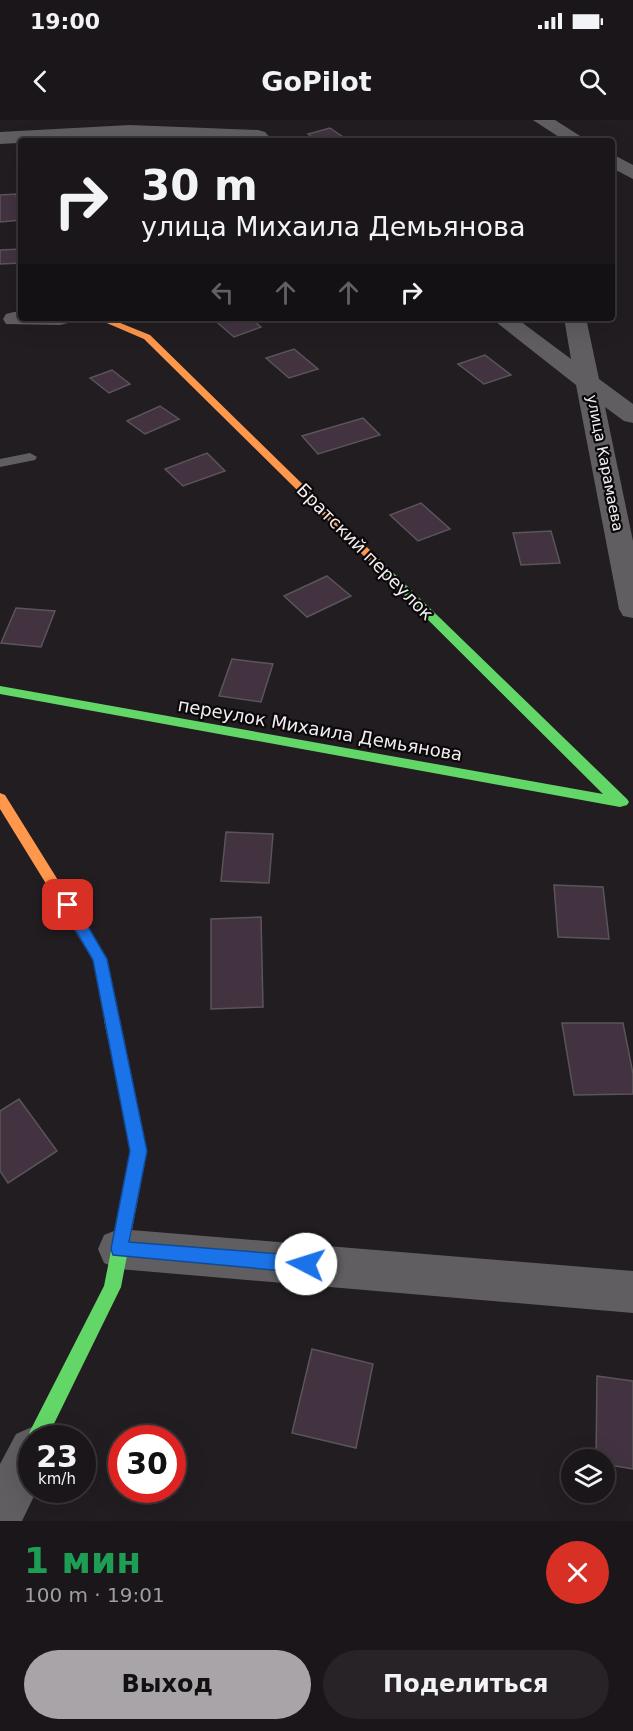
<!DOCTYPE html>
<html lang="ru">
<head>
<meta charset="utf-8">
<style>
  body { margin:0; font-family:"DejaVu Sans",sans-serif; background:#272326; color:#f1f3f6; height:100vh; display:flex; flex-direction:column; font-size:22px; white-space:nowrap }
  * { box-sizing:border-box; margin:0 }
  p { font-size:20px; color:#9f9fa2 }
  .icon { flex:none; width:33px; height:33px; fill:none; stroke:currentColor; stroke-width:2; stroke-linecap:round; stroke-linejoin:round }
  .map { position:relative; height:1401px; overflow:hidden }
  .side { display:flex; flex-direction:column; background:#1a1619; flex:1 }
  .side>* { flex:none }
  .guide { position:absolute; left:18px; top:18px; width:597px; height:183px; border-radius:6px; box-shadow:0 6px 24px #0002,0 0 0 2px #383538; background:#1a1619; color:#f1f3f6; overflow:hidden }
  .controls { position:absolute; left:561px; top:1329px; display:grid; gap:12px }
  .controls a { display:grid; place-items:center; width:54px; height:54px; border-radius:50%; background:#1a1619; box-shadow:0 6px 24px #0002,0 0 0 2px #383538; font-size:30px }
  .speed { position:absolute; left:18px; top:1305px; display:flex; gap:12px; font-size:30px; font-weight:700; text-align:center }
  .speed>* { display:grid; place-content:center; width:78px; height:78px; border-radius:50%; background:#1a1619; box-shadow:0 6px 24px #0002,0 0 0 2px #383538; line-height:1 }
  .speed small { font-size:15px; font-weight:400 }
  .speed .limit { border:9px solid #d22; background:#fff; color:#111 }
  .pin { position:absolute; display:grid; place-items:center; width:51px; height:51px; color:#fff; margin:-26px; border-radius:12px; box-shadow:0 3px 9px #0006 }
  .me { position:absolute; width:66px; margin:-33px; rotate:275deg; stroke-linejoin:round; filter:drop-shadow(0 0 4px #0008) }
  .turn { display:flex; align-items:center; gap:21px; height:126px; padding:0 24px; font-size:27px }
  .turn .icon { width:78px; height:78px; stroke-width:2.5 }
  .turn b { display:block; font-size:42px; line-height:51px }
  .lanes { display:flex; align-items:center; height:57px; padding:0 24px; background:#0003; justify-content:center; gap:30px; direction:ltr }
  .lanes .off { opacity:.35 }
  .round { display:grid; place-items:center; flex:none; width:63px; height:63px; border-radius:32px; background:#272326 }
  .head { display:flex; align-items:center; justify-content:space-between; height:102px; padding:0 24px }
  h1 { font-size:36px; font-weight:700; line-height:45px; color:#1e9e55 }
  .primary-button { display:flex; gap:12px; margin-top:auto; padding:12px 24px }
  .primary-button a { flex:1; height:69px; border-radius:36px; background:#a9a4a8; color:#111; font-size:24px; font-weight:700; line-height:69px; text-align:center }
  .primary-button a+a { background:#272326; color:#f1f3f6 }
  .status { display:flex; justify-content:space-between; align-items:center; height:42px; padding:0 30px; background:#1a1619; direction:ltr }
  .status svg { height:16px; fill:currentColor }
  header { display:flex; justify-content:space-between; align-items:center; height:78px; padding:0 24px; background:#1a1619; font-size:27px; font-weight:700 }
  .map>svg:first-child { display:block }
  .building { fill:#433341; stroke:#595559; stroke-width:1.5 }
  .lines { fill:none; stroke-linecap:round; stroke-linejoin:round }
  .lane { fill:#615e61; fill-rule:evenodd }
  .street { fill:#615e61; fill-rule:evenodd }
  .fast { fill:#63d668; fill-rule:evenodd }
  .slow { fill:#ff974d; fill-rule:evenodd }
  .route { fill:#1a73e8; stroke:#114b97; stroke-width:1.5 }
  .labels { text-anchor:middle; stroke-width:4.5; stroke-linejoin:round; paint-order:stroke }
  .far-street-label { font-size:15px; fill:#f2edf1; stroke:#0b080a }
  .street-label { font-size:18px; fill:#f2edf1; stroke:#0b080a }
</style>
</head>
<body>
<div class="status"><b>19:00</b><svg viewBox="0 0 49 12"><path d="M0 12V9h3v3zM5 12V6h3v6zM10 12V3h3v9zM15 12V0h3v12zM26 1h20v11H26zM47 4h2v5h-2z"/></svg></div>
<header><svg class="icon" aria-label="back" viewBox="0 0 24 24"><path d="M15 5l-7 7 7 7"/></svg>GoPilot<svg class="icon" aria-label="search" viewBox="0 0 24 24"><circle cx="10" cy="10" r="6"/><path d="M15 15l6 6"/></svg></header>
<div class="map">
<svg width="633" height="1401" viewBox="0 0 633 1401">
  <rect width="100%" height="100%" fill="#221d21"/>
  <!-- building -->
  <g class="building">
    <path d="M330 8 349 21H318L308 14Z"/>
    <path d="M16 74 21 100 0 102V75Z"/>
    <path d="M21 129V143L0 144V130Z"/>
    <path d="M212 198H250L261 207 234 217Z"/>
    <path d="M294 229 318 249 289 258 266 238Z"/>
    <path d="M485 235 511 255 484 264 458 244Z"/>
    <path d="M112 250 130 264 109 273 90 258Z"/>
    <path d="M160 286 179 299 145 314 127 301Z"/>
    <path d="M363 298 380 315 318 334 302 316Z"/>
    <path d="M207 333 225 351 183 366 165 349Z"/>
    <path d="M421 383 450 409 418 421 390 395Z"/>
    <path d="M551 411 560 443 521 445 513 413Z"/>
    <path d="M327 456 351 476 307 497 284 476Z"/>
    <path d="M16 488 55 491 41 527 1 523Z"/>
    <path d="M232 539 273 544 261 582 219 576Z"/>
    <path d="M226 712 273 714 269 763 221 761Z"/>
    <path d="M554 765 603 767 609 819 558 817Z"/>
    <path d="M261 797 263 887 211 889V799Z"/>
    <path d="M562 903H623L633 954V974L574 975Z"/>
    <path d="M19 979 57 1031 8 1063 0 1051V991Z"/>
    <path d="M312 1229 373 1244 356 1328 292 1313Z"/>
    <path d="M597 1256 633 1261V1349L604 1344V1340H596Z"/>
  </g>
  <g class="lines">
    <!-- lane -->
    <path class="lane" d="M30 333 37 337 35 340 0 347V339Z"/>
    <!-- street -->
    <g class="street">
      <path d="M533 0H555L588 21H565Z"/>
      <path d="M130 5 258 10 265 12 273 21 130 17 0 24V12Z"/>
      <path d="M612 34 633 45V59L612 48Z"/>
      <path d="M14 192H21V198H71L68 203 60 205 6 204 3 199 6 194Z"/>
      <path d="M491 198H516L571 239 564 198H586L599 259 633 284V303L624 301 605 287 633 421V498L623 496 619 489 576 265Z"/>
      <path d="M119 1109 633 1151V1193L119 1149 104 1143 98 1129 104 1115Z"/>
      <path d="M32 1307 48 1314 50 1318H32V1370H37L22 1401H0V1344L16 1314Z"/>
    </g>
    <!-- fast -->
    <g class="fast">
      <path d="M373 435 377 437 627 679 629 682 627 685 620 687 0 574V566L603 674 369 441 367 439Z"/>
      <path d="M112 894 117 896 120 900 147 1031 121 1167 47 1318H32V1325L28 1318 30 1311 104 1166 131 1031 104 900 107 896Z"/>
    </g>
    <!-- slow -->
    <g class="slow">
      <path d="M95 198H108L150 215 377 437V441H369L144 219Z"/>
      <path d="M0 673 5 675 107 839 120 900 117 904 112 906 107 904 93 840 0 689Z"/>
    </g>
  </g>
  <!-- route -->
  <path class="route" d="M68 780 73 781 107 839 147 1031 129 1122 306 1136 312 1138 315 1144 312 1150 306 1153 113 1135 111 1129 130 1031 93 840 61 785Z"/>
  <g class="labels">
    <!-- far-street labels -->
    <g class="far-street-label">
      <text transform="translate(605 343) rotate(79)" y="5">улица Карамаева</text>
    </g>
    <!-- street labels -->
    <g class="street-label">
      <text transform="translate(365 432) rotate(45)" y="6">Братский переулок</text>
      <text transform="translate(320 610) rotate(10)" y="6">переулок Михаила Демьянова</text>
    </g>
  </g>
</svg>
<div class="controls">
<a><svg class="icon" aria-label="layers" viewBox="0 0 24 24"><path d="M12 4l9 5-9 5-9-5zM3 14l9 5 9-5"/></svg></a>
</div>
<div class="speed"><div>23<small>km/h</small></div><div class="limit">30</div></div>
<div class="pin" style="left:68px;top:785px;background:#d93025"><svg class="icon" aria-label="arrive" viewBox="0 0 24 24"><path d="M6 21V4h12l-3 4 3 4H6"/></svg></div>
<svg class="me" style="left:306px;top:1144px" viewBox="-20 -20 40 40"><circle r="19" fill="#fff"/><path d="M0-13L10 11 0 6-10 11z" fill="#1a73e8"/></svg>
<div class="guide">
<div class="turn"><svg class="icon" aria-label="right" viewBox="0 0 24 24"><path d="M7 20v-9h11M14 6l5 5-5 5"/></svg><div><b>30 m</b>улица Михаила Демьянова</div></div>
<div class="lanes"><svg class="icon off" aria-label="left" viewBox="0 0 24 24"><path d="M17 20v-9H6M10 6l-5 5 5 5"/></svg><svg class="icon off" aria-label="ahead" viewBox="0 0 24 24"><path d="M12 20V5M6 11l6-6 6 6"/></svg><svg class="icon off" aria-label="ahead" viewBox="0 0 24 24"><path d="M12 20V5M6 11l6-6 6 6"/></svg><svg class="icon" aria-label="right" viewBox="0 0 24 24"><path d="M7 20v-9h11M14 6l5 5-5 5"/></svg></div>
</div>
</div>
<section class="side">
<div class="head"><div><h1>1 мин</h1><p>100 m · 19:01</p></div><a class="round" style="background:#d93025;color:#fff"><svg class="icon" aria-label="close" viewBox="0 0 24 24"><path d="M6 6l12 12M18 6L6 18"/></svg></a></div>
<div class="primary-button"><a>Выход</a><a>Поделиться</a></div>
</section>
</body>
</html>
